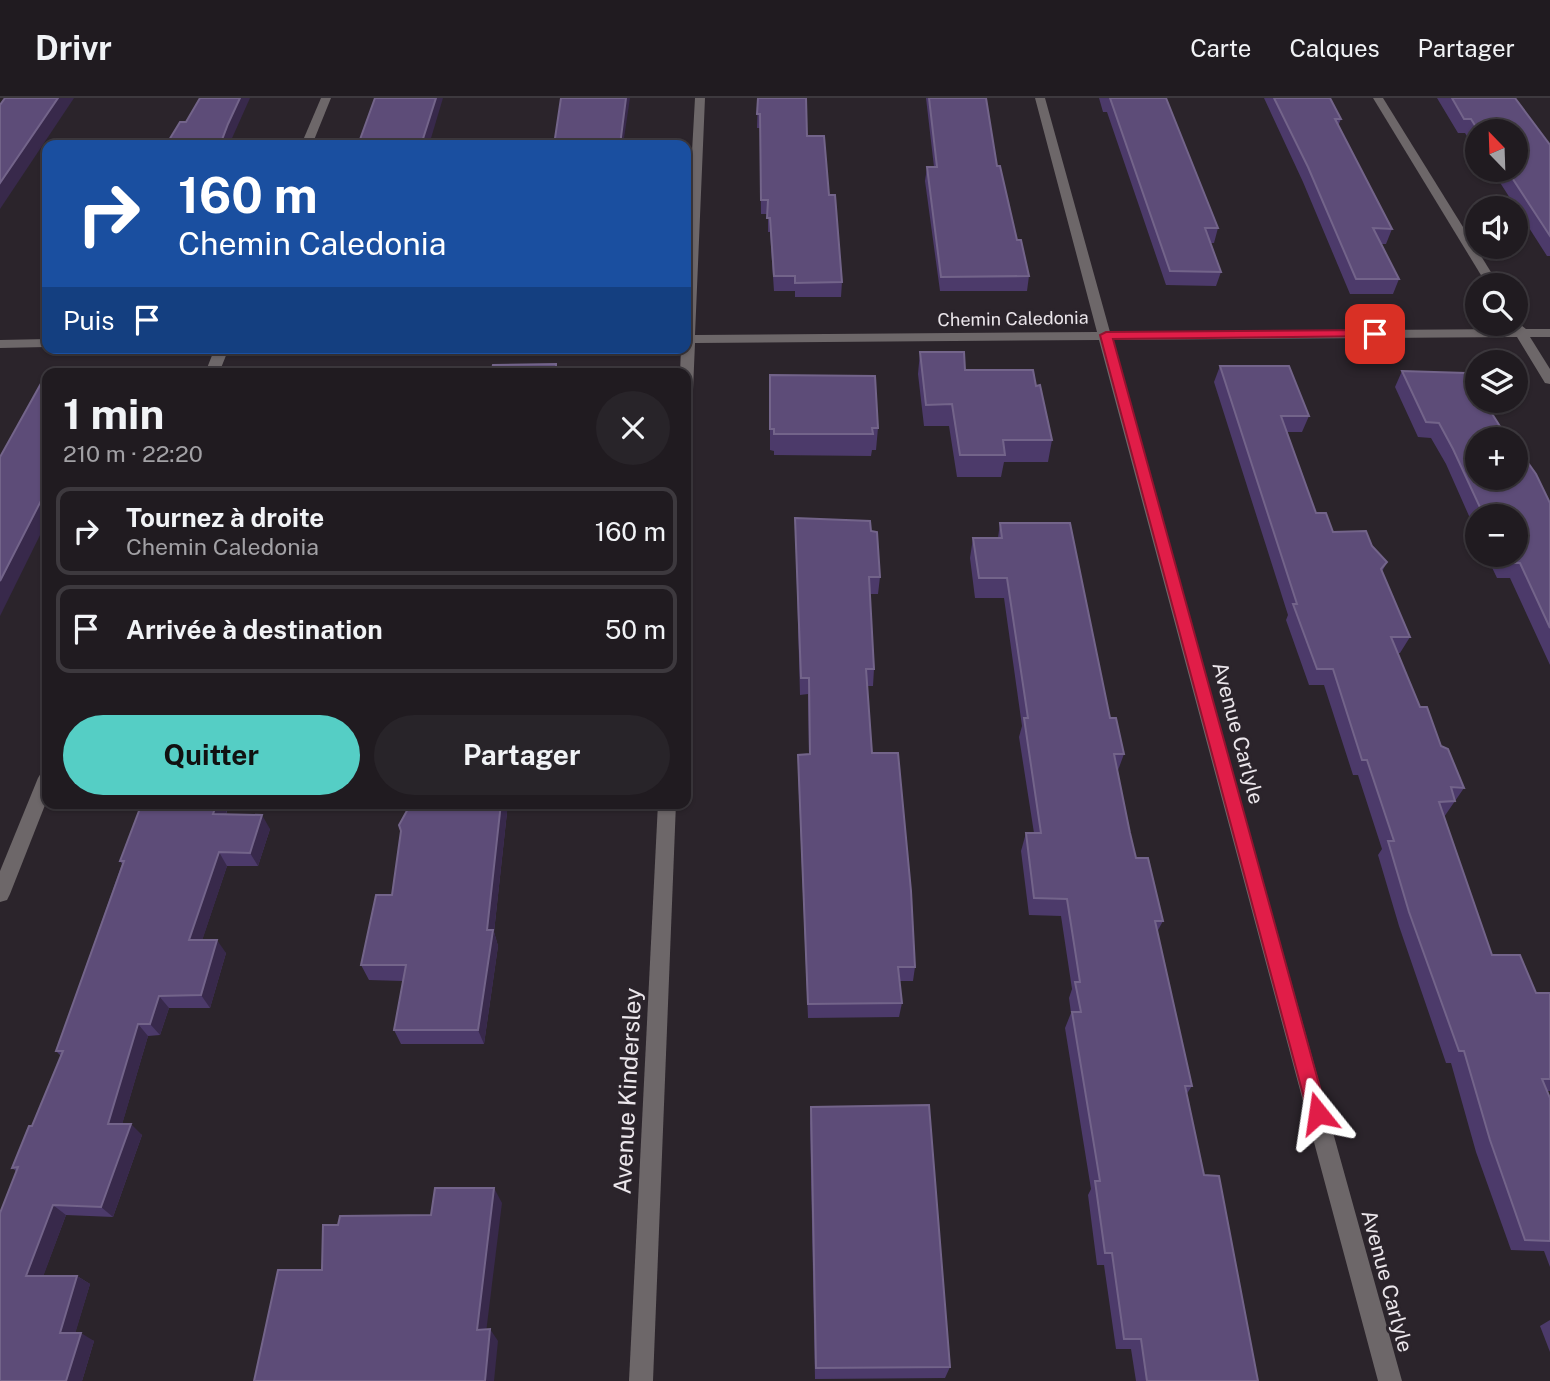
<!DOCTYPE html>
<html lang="fr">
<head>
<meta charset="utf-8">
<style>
  body { margin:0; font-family:"Public Sans",sans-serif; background:#282429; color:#f1f3f6; height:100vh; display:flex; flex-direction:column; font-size:26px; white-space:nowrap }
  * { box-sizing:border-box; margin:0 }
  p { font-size:23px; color:#a2a1a5 }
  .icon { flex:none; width:38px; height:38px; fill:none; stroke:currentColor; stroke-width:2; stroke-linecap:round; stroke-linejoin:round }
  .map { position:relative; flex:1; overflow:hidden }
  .panel { position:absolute; left:42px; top:270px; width:649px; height:441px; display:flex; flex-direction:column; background:#201b20; border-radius:14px; box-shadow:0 2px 5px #0004,0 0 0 2px #3d393e }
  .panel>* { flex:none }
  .banner { position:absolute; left:42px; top:42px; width:649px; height:214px; border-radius:14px; box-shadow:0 2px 5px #0004,0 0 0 2px #3d393e; background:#1a4fa0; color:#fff; overflow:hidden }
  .needle { width:46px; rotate:337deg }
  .fabs { position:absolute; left:1465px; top:21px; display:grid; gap:14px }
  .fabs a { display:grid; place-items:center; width:63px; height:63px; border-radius:50%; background:#201b20; box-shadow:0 2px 5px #0004,0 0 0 2px #3d393e; font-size:35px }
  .pin { position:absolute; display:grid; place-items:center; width:60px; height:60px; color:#fff; margin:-30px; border-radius:14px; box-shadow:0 4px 10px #0006 }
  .me { position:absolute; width:77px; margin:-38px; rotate:345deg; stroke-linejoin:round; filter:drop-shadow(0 0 5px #0008) }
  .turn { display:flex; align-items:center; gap:24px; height:147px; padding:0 21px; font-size:32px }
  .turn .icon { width:91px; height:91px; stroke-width:2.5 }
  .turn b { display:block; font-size:49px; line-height:60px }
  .then { display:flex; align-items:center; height:66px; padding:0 21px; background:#0003; gap:14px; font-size:26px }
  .round { display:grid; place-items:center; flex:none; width:74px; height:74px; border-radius:37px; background:#282429 }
  .summary { display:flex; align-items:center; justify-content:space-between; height:119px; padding:0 21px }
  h1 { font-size:42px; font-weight:700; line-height:52px }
  .button { display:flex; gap:14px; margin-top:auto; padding:14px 21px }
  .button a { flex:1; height:80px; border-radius:42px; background:#55cec5; color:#111; font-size:28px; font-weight:700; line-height:80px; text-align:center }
  .button a+a { background:#282429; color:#f1f3f6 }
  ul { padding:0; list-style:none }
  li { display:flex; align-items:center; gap:21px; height:88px; margin:0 14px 10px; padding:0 7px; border:4px solid #3d393e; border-radius:14px }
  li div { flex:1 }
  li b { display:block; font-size:26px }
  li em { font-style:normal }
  header { display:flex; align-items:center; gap:42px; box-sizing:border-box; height:98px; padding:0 35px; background:#201b20; border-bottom:2px solid #3d393e }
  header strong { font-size:33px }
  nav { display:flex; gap:38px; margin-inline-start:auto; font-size:24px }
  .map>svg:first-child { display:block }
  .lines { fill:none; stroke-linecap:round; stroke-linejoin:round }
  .minor { fill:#6d6769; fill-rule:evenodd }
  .wall { fill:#4c3a6a }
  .shaded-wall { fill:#38294b }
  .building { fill:#5d4c78; stroke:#73648a; stroke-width:2 }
  .route { fill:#e11d48; stroke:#92132f; stroke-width:2 }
  .labels { text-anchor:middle; stroke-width:6; stroke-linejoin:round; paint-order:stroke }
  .far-street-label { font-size:18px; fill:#ebe6eb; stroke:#2b242b }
  .street-label { font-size:21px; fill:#ebe6eb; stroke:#2b242b }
  .near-street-label { font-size:24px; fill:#ebe6eb; stroke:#2b242b }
</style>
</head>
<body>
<header>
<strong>Drivr</strong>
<nav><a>Carte</a><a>Calques</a><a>Partager</a></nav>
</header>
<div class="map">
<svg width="1550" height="1283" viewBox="0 0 1550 1283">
  <rect width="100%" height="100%" fill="#2b242b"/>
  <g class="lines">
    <!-- minor -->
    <g class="minor">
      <path d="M321 0H331L312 47H301Z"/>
      <path d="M695 0H705L695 237 1097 234 1035 0H1045L1110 234 1512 231 1510 228 1517 224 1526 231H1550V239H1530L1550 271V286L1545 285 1517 239 1113 242 1402 1283H1378L1099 242 695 245 693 292 686 296V275H680L681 250H686V162Z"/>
      <path d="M1373 0H1383L1499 187H1487Z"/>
      <path d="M47 241V249L0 250V242Z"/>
      <path d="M215 250H229L219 275H205Z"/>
      <path d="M47 673V702L10 796 7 802 0 804V773L38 680 41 675Z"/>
      <path d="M658 705H676L653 1283H629Z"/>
    </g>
  </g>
  <!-- wall -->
  <g class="wall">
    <path d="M758 0 807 38 829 97 842 184 841 199H795V193H774L770 134H768V116H761L760 30H757Z"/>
    <path d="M926 0H986L997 68 1017 142 1029 178 1027 193H940L925 83 927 69H934Z"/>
    <path d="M1099 0H1166L1218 130 1214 145H1211L1221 174 1216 188 1166 187 1107 14H1103Z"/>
    <path d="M1264 0H1330L1341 21 1338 28 1392 131 1386 146H1381L1399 181 1393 196H1350L1303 84Z"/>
    <path d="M1437 0H1515L1550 47V158H1547L1492 72H1516V33H1477V48L1473 43H1470L1465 35H1458Z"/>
    <path d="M920 254 965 272 1036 288 1052 342 1048 364H1004L1001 379H957L949 328H924L918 276Z"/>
    <path d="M1220 268 1309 318 1302 334H1287L1316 415 1333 434 1372 448 1387 464 1382 474 1410 539 1400 555H1397L1420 609 1464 690 1444 719 1492 857 1536 895H1550V993H1547L1550 1000V1169L1544 1153 1511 1152 1476 1054 1451 965H1446L1399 828 1378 757 1382 751 1358 677H1353L1324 587H1309L1286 522 1288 517 1214 284Z"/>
    <path d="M1402 273 1508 341 1550 405V567L1510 480H1497L1486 457H1516V418H1477V436L1446 366 1431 340 1418 339 1395 289Z"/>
    <path d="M770 277 878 330 876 352H872L871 358 774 357V353L770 352Z"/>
    <path d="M795 420 871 433 880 479 878 496H870L874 571 873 588H867L872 655 915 869 913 883H899L902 905 899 919 808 920 798 673V657L809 656 808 596 800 597Z"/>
    <path d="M1000 425 1110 620 1124 656 1117 675 1130 735 1136 760 1163 823 1157 834 1192 988 1186 997 1204 1077 1258 1283H1136L1131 1251H1116L1104 1167H1097L1088 1097 1091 1091 1065 930 1071 915 1069 900 1072 891 1061 818 1029 817 1021 753 1026 735H1034L1019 639 1022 628 1004 500H975L970 460 973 440H998Z"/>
    <path d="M142 705H229L226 717 270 731 258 768H227L202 842 226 855 210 910H169L160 937 148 938 122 1026 142 1037 113 1119 66 1117 43 1178H77L90 1186 75 1235 94 1243 82 1283H0L16 1073 12 1070 32 1028 61 958 56 953 122 766 120 763Z"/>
    <path d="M444 705H508L494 834 498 848 484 946H401L394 932 403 883 369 882 361 867 392 797 444 708Z"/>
    <path d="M811 1009 950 1269 945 1280 815 1281 810 1025Z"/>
    <path d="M1550 1222V1254L1540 1228Z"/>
  </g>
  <!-- shaded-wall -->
  <g class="shaded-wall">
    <path d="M58 0H74L0 111V85Z"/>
    <path d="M240 0H250L229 47H220L228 26Z"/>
    <path d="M436 0H443L429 47H421Z"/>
    <path d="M626 0H630L623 47H620Z"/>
    <path d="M47 391V423L0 518V483Z"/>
    <path d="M217 705H229L221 730 213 716Z"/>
    <path d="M501 705H508L494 834 498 848 484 946 478 932 487 832Z"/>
    <path d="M262 717 270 731 258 768 250 755Z"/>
    <path d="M219 754 227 768 198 855 189 842Z"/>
    <path d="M217 842 226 855 210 910 201 897Z"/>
    <path d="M159 898 169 910 160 937 150 926Z"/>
    <path d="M138 926 148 938 119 1037 108 1026Z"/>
    <path d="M131 1026 142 1037 113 1119 101 1109Z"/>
    <path d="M494 1090 502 1105 485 1243 477 1232Z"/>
    <path d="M53 1107 66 1117 40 1187 26 1178Z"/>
    <path d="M77 1178 90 1186 73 1243 60 1235Z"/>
    <path d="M490 1231 498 1243 494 1283H485Z"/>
    <path d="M81 1235 94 1243 82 1283H66Z"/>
  </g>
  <!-- building -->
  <g class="building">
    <path d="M5 0H58L0 85V7Z"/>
    <path d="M200 0H240L228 26 220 47H166L180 24H186Z"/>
    <path d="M375 0H436L421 47H358Z"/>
    <path d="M561 0H626L620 47H554Z"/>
    <path d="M758 0H806L807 38H824L829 97H835L842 184 795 185V178H774L770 120H767L768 102H761L760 16H757Z"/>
    <path d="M929 0H986L997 68H1000L1017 142H1021L1029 178 941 179 927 69H937Z"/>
    <path d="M1110 0H1166L1218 130H1205L1221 174 1170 173Z"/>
    <path d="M1274 0H1330L1341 21H1335L1392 131 1373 130 1399 181H1356L1308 69Z"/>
    <path d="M1452 0H1515L1550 47V138L1507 72H1516V33H1482L1479 29H1476L1471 21H1464Z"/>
    <path d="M920 254H964L965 272H1033L1036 288 1040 287 1052 342H1003L1005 357H960L952 306 926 307Z"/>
    <path d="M556 266V270H575L574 275H491L493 267Z"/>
    <path d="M1220 268H1289L1309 318H1281L1316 415H1326L1333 434 1366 433 1372 448 1387 464 1381 471 1410 539H1391L1420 609H1427L1441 648 1448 651 1464 690 1451 689 1455 703 1439 704 1492 857H1520L1536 895H1550V981H1542L1550 1000V1143L1525 1142 1490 1042 1464 953H1459L1409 814 1388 743H1394L1367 662H1362L1333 571H1317L1293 506H1297Z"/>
    <path d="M1402 273 1466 275 1477 292V303H1484L1508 341H1477V380H1516V352L1522 362H1526L1536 376 1550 405V530L1520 465H1506L1502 457H1516V418H1484L1453 351 1439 325 1426 324Z"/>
    <path d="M770 277 875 278 878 330H872L873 336H774V331H770Z"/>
    <path d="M44 280H47V391L0 483V359Z"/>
    <path d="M795 420 870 423 871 433 877 434 880 479H869L874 571H866L872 655H898L911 793 915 869H898L902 905 808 906 798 657 810 656 809 580H801Z"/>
    <path d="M1000 425H1070L1110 620H1116L1124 656H1114L1130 735 1136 760H1148L1163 823H1155L1192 988H1185L1204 1077 1219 1078 1258 1283H1147L1141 1241H1124L1112 1155H1105L1095 1083H1100L1072 914H1081L1075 884H1080L1067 801 1034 800 1026 735H1041L1024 620H1028L1007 480H979L973 440H1002Z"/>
    <path d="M142 705H217L213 716 262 717 250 755 219 754 189 842H217L201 897 159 898 150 926H138L108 1026H131L101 1109 53 1107 26 1178H77L60 1235H81L66 1283H0V1115L18 1069 12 1070 29 1028H32L63 953H56L124 763H120Z"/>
    <path d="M444 705H501L487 832H493L478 932H394L406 867H361L376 797H392L401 733 399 727 409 709 444 708Z"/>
    <path d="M929 1007 950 1269 816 1270 811 1009Z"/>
    <path d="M435 1090H494L477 1232 490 1231 485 1283H254L278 1172H322L323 1127H338L340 1118 431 1117Z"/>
  </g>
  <!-- route -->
  <path class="route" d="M1375 232 1381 236 1380 238 1113 241 1327 1015 1324 1021 1318 1024 1311 1021 1308 1015 1100 237 1106 234Z"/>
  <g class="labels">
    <!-- far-street labels -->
    <g class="far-street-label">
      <text transform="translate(1013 221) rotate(-1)" y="6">Chemin Caledonia</text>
    </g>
    <!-- street labels -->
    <g class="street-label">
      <text transform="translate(1238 635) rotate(75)" y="7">Avenue Carlyle</text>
      <text transform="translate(1387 1183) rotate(75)" y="7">Avenue Carlyle</text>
    </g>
    <!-- near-street labels -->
    <g class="near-street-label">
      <text transform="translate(628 993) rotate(-87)" y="8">Avenue Kindersley</text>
    </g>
  </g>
</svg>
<div class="fabs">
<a><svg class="needle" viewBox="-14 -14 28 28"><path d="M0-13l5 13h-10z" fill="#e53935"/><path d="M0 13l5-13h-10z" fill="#a2a1a5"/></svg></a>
<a><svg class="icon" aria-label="sound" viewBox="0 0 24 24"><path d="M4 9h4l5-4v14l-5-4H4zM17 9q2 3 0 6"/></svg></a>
<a><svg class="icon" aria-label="search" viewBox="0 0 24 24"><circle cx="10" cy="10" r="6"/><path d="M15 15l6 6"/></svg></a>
<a><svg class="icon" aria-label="layers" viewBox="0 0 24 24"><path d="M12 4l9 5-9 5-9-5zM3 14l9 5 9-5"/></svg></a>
<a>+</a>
<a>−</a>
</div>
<div class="pin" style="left:1375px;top:236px;background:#d93025"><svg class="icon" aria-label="arrive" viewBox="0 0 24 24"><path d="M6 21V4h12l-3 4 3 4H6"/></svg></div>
<svg class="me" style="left:1318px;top:1015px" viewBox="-20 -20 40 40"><path d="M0-17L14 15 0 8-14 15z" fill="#e11d48" stroke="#fff" stroke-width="4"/></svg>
<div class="banner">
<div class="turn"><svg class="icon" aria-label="right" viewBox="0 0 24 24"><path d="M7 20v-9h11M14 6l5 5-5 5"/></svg><div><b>160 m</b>Chemin Caledonia</div></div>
<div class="then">Puis<svg class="icon" aria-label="arrive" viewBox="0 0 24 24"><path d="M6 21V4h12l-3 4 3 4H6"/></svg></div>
</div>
<section class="panel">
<div class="summary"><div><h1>1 min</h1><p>210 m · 22:20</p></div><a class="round"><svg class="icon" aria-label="close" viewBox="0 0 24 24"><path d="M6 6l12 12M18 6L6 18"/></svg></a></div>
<ul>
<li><svg class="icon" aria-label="right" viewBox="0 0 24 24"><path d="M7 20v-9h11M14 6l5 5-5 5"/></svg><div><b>Tournez à droite</b><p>Chemin Caledonia</p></div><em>160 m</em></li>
<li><svg class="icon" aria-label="arrive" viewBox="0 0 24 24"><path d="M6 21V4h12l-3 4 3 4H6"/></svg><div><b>Arrivée à destination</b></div><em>50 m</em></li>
</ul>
<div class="button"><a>Quitter</a><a>Partager</a></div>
</section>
</div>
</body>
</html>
